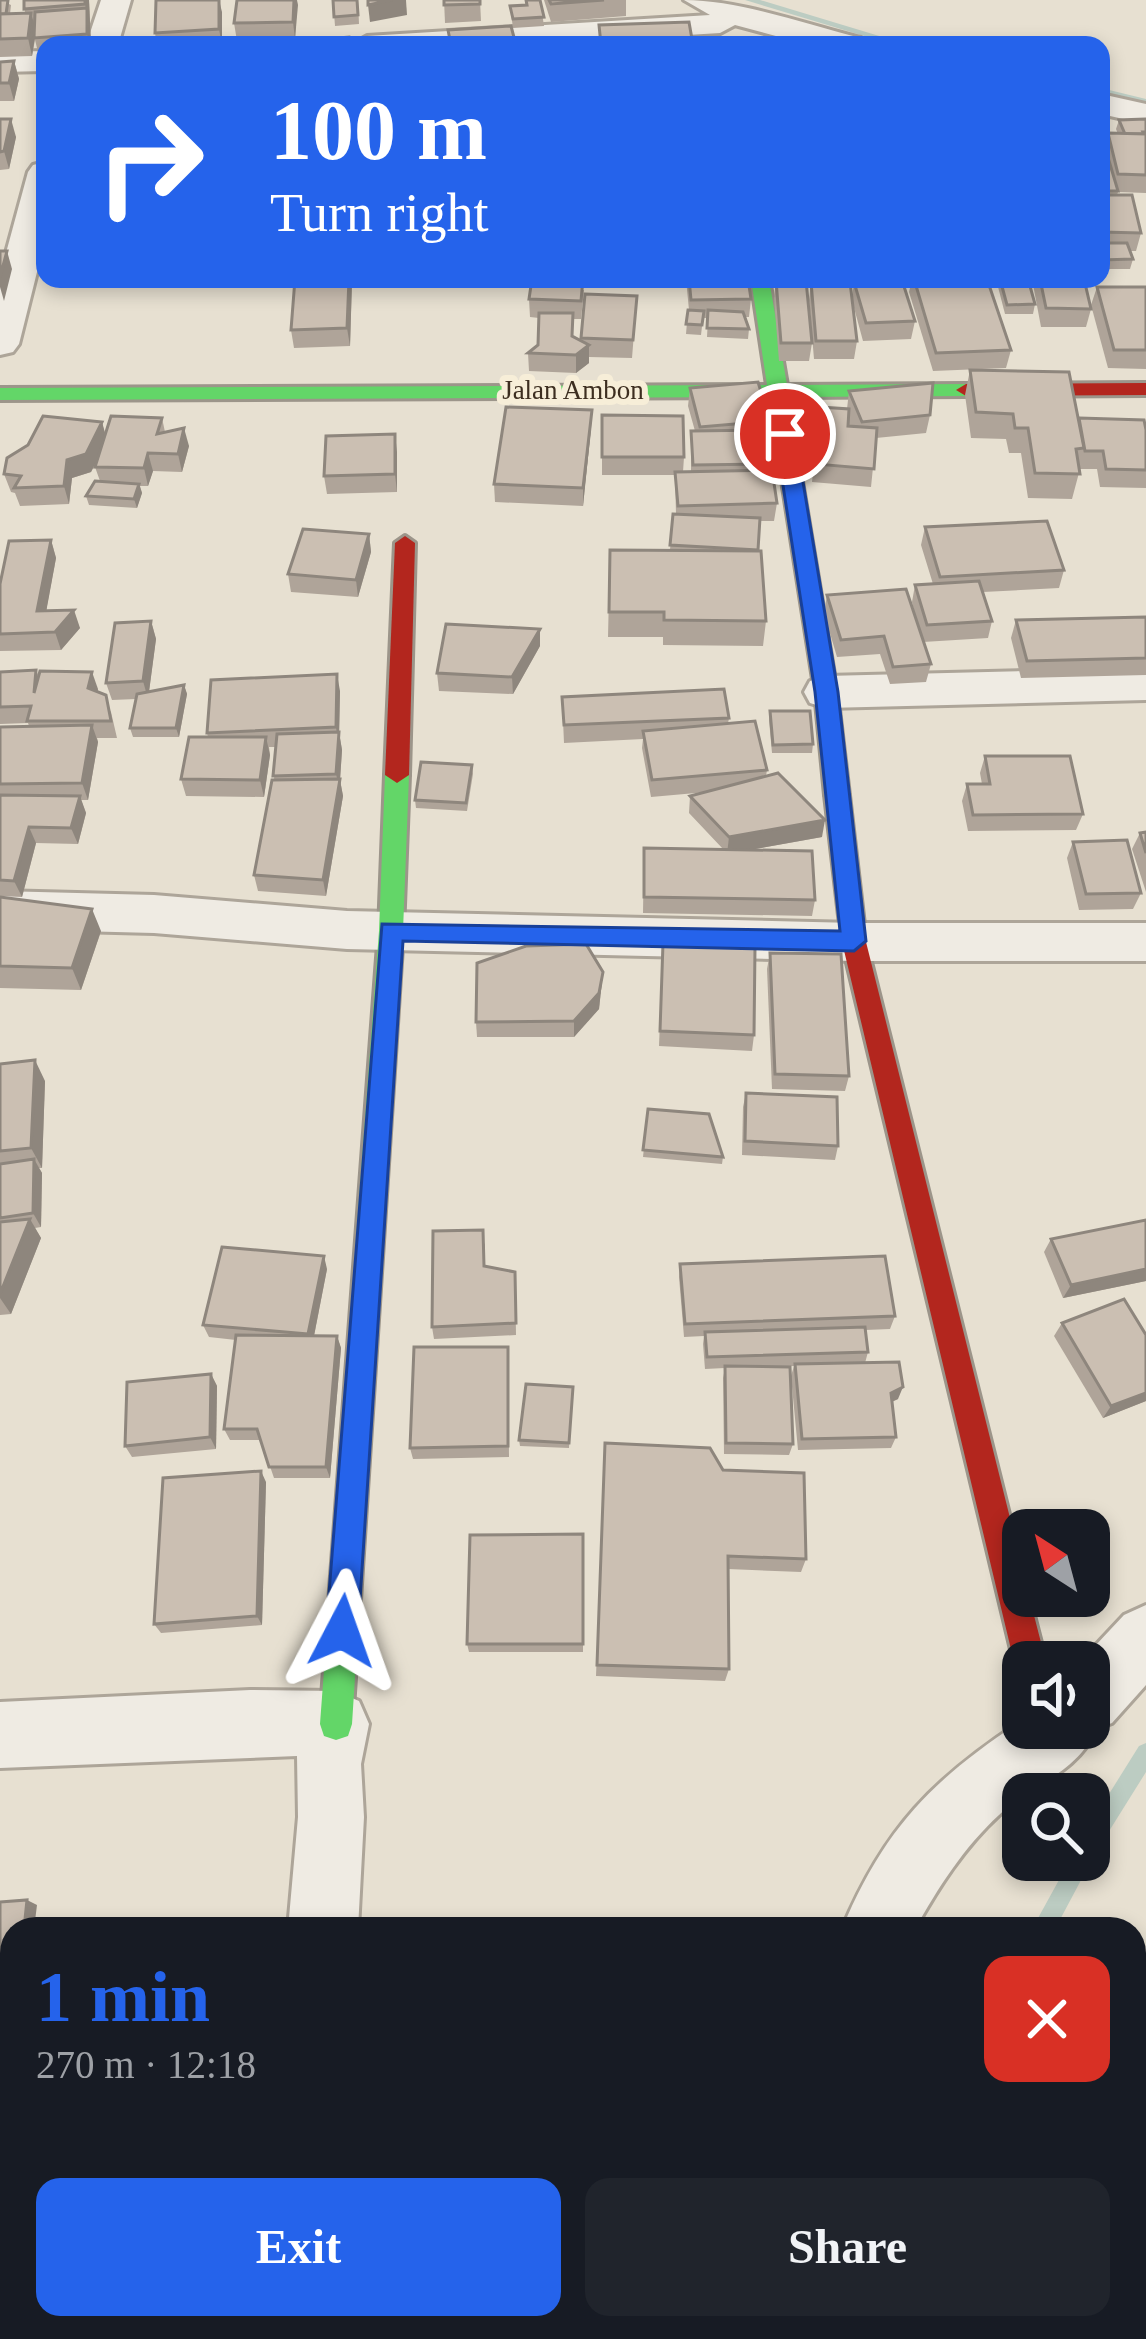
<!DOCTYPE html>
<html lang="en">
<head>
<meta charset="utf-8">
<style>
  body { margin:0; font-family:Georgia,serif; background:#20242c; color:#f1f3f6; height:100vh; display:flex; flex-direction:column; font-size:45px; white-space:nowrap }
  * { box-sizing:border-box; margin:0 }
  p { font-size:39px; color:#9ea1a6 }
  .icon { flex:none; width:66px; height:66px; fill:none; stroke:currentColor; stroke-width:2; stroke-linecap:round; stroke-linejoin:round }
  .map { position:relative; flex:1; overflow:hidden }
  .details { position:absolute; left:0px; top:1917px; width:1146px; height:423px; display:flex; flex-direction:column; background:#171b24; border-radius:36px 36px 0 0; box-shadow:0 6px 18px #0003 }
  .details>* { flex:none }
  .banner { position:absolute; left:36px; top:36px; width:1074px; height:252px; border-radius:24px; box-shadow:0 6px 18px #0003; background:#2563eb; color:#fff; overflow:hidden }
  .needle { width:78px; rotate:324deg }
  .controls { position:absolute; left:1002px; top:1509px; display:grid; gap:24px }
  .controls a { display:grid; place-items:center; width:108px; height:108px; border-radius:24px; background:#171b24; box-shadow:0 6px 18px #0003; font-size:60px }
  .pin { position:absolute; display:grid; place-items:center; width:102px; height:102px; color:#fff; margin:-51px; border:6px solid #fff; border-radius:50%; box-shadow:0 3px 12px #0007 }
  .me { position:absolute; width:132px; margin:-66px; rotate:4deg; stroke-linejoin:round; filter:drop-shadow(0 0 9px #0008) }
  .turn { display:flex; align-items:center; gap:42px; height:252px; padding:0 36px; font-size:54px }
  .turn .icon { width:156px; height:156px; stroke-width:2.5 }
  .turn b { display:block; font-size:84px; line-height:102px }
  .round { display:grid; place-items:center; flex:none; width:126px; height:126px; border-radius:24px; background:#20242c }
  .head { display:flex; align-items:center; justify-content:space-between; height:204px; padding:0 36px }
  h1 { font-size:72px; font-weight:800; line-height:90px; color:#2563eb }
  .button { display:flex; gap:24px; margin-top:auto; padding:24px 36px }
  .button a { flex:1; height:138px; border-radius:24px; background:#2563eb; color:#fff; font-size:48px; font-weight:800; line-height:138px; text-align:center }
  .button a+a { background:#20242c; color:#f1f3f6 }
  .map>svg:first-child { display:block }
  .lines { fill:none; stroke-linecap:round; stroke-linejoin:round }
  .stream { fill:#bcccc2; fill-rule:evenodd }
  .street-casing { stroke:#ada599; stroke-width:6 }
  .fast-casing { stroke:#9c958a; stroke-width:6 }
  .jam-casing { stroke:#9c958a; stroke-width:6 }
  .street { fill:#efebe3; fill-rule:evenodd }
  .fast { fill:#63d668; fill-rule:evenodd }
  .jam { fill:#b3261e; fill-rule:evenodd }
  .wall { fill:#afa499 }
  .shaded-wall { fill:#8e867d }
  .building { fill:#cbbfb2; stroke:#8e867d; stroke-width:3 }
  .route { fill:#2563eb; stroke:#184099; stroke-width:3 }
  .labels { text-anchor:middle; stroke-width:12; stroke-linejoin:round; paint-order:stroke }
  .far-street-label { font-size:27px; fill:#3d2e20; stroke:#f7eed8 }
</style>
</head>
<body>
<div class="map">
<svg width="1146" height="2339" viewBox="0 0 1146 2339">
  <rect width="100%" height="100%" fill="#e7e0d1"/>
  <g class="lines">
    <!-- stream -->
    <g class="stream">
      <path d="M745 0H760L909 45H894Z"/>
      <path d="M1101 88 1146 99V105L1101 94Z"/>
      <path d="M1146 1743V1772L1096 1852 1089 1855 1091 1860 1088 1867 1055 1929H1032L1070 1860H1089V1826L1139 1746Z"/>
      <path d="M904 2328H928L926 2339H902Z"/>
    </g>
    <defs>
      <g id="street">
        <path d="M101 0H131L118 45H86Z"/>
        <path d="M684 0C739 0 805 24 861 38L866 45H809L735 25 720 33 525 45H351L367 36 710 15Z"/>
        <path d="M45 51V71L0 72V52Z"/>
        <path d="M1101 94 1146 104V124L1101 114Z"/>
        <path d="M45 162V240L19 344 13 352 0 355V275L28 172 33 165Z"/>
        <path d="M1146 668V700L826 708 810 703 804 692 810 681 826 676Z"/>
        <path d="M0 891 154 895 347 911 854 923H1146V961H854L347 949 154 933 0 929Z"/>
        <path d="M1146 1605V1685L1112 1723 1096 1729C1078 1773 1032 1784 999 1815 964 1847 938 1888 915 1929H842C884 1828 934 1778 1023 1720V1728H1089V1662H1080L1124 1615Z"/>
        <path d="M250 1690 336 1691 359 1701 369 1724 361 1764 364 1817 358 1929H288L298 1817 297 1756 0 1768V1702Z"/>
        <rect x="263" y="2328" width="78" height="11"/>
        <path d="M758 2328H836L835 2339H757Z"/>
      </g>
      <g id="fast">
        <path d="M751 279H769L787 385 966 384 976 390 966 396 788 397 837 692 849 795 837 804 825 795 815 692 769 397 0 400V388L767 385Z"/>
        <path d="M397 767 409 775 403 931 352 1724 348 1736 336 1740 324 1736 320 1724 379 931 385 775Z"/>
      </g>
      <g id="jam">
        <path d="M1146 383V395L966 396 956 390 966 384Z"/>
        <path d="M405 536 415 543 409 775 397 783 385 775 395 543Z"/>
        <path d="M837 786 849 795 866 942 1023 1570V1596H1029L1046 1662H1023V1675L1014 1662 842 942 825 795Z"/>
      </g>
    </defs>
    <!-- street casing -->
    <use href="#street" class="street-casing"/>
    <!-- fast casing -->
    <use href="#fast" class="fast-casing"/>
    <!-- jam casing -->
    <use href="#jam" class="jam-casing"/>
    <!-- street -->
    <use href="#street" class="street"/>
    <!-- fast -->
    <use href="#fast" class="fast"/>
    <!-- jam -->
    <use href="#jam" class="jam"/>
  </g>
  <!-- wall -->
  <g class="wall">
    <path d="M0 0 11 5 10 14 25 13 24 0H89L91 45H45V55L39 56 35 40 32 56 0 57Z"/>
    <path d="M156 0H220L222 45H157L155 33Z"/>
    <path d="M237 0H297L295 39 237 41 234 23Z"/>
    <path d="M333 0H358L359 24 335 26Z"/>
    <path d="M444 0H480L481 21 445 23Z"/>
    <path d="M525 0H540L544 26 513 28 510 6 526 5Z"/>
    <path d="M544 0H626V16L551 22Z"/>
    <path d="M14 61 19 79 14 101H0V62Z"/>
    <path d="M0 119 16 137 9 169 0 170Z"/>
    <path d="M1146 119V193L1118 192 1117 195 1141 233 1136 251H1130L1133 259 1130 269H1101V134L1105 146 1108 133 1118 134 1116 129 1119 120Z"/>
    <path d="M295 279H352L350 346 294 348 291 330Z"/>
    <path d="M686 279H748L751 299 749 317H745L749 329 748 339 707 337 708 318H703L701 335 686 334 688 310H689Z"/>
    <path d="M912 279H987L1011 350 1006 368 933 371 909 292Z"/>
    <path d="M996 279H1028L1035 304 1033 314H1005Z"/>
    <path d="M1032 279H1084L1091 309 1086 327H1041Z"/>
    <path d="M776 280 812 343 809 361H779L774 298Z"/>
    <path d="M811 282 852 298 854 282 915 321 911 339 863 341 853 304 857 341 854 359H814L809 300Z"/>
    <path d="M1097 287H1146V369L1108 368 1091 305Z"/>
    <path d="M584 290 581 319H573V336L581 341V338L637 296 632 358 589 357V363L576 373 529 371 528 353 538 345 539 318 530 317 529 299Z"/>
    <path d="M970 370 1078 421 1146 430V488L1100 487 1097 469H1080L1072 499 1028 498 1021 453H1009L1006 439 971 438 965 395Z"/>
    <path d="M690 388 770 421 769 430 773 464 772 474 777 503 774 521H760L758 550 766 621 763 646 663 645V637H608L610 550H670L673 514H676L675 475H602V415L684 457 683 472 691 471V431H695L688 406Z"/>
    <path d="M849 391 930 415 926 433 876 438 871 487 812 482 820 407 847 409Z"/>
    <path d="M162 418 165 432 189 446 182 472 153 471 148 486H140L142 493 137 508 89 505 86 496 100 481 95 467 99 457 91 472 72 478 69 504 20 506 15 493 11 492 4 474 102 422 105 435Z"/>
    <path d="M591 428 583 506 495 502 494 484Z"/>
    <path d="M397 452V492L327 494 324 476Z"/>
    <path d="M925 527 1064 570 1059 588 983 592 992 621 988 638 923 642 931 664 926 682 890 684 880 654 837 657 824 613 827 595 918 627 912 602 915 585 933 584 921 545Z"/>
    <path d="M369 534 371 552 358 597 291 592 288 574Z"/>
    <path d="M51 540 56 558 46 611 80 628 61 650 0 651V584Z"/>
    <path d="M1146 617V675L1021 678 1011 638 1016 620Z"/>
    <path d="M151 621 156 639 149 692 184 685 187 694 179 737H133L130 728 136 699 112 700 106 683Z"/>
    <path d="M540 646 513 694 439 691 437 673Z"/>
    <path d="M36 670 39 677 98 689 97 691 111 712 117 738H97L98 742 88 800H81L86 813 78 844 36 843 22 897 0 896V727L29 726 28 723 0 724V672Z"/>
    <path d="M340 691 339 732 342 750 340 780 343 796 326 896 258 891 254 875 274 780 276 747H269L270 755 264 797 186 796 181 779 208 737 207 733Z"/>
    <path d="M562 697 729 718 728 724 767 770 766 776 822 837 749 850 815 900 812 916 643 913 644 848 723 849 689 813 690 796 707 792 651 797 642 748 643 739 564 743Z"/>
    <path d="M770 711 813 744 812 753H772L769 720Z"/>
    <path d="M985 756 1083 814 1076 830 968 831 962 801 967 784H982L980 773Z"/>
    <path d="M472 765 473 774 467 811 416 808 415 800Z"/>
    <path d="M1146 832V892L1132 849 1140 833Z"/>
    <path d="M1073 842 1141 893 1133 909 1079 910 1067 858Z"/>
    <path d="M0 897 101 931 81 990 0 988Z"/>
    <path d="M663 943 754 1035 752 1051 659 1046Z"/>
    <path d="M770 953 849 1076 845 1091 772 1089 767 969Z"/>
    <path d="M603 972 599 1009 574 1037H477L476 1022Z"/>
    <path d="M0 1064 45 1081 42 1168H39L42 1173 41 1227 35 1228 41 1238 11 1314 0 1315Z"/>
    <path d="M746 1093 838 1146 835 1160 742 1155 743 1107Z"/>
    <path d="M648 1109 723 1157 722 1164 643 1157Z"/>
    <path d="M1146 1220V1281L1063 1298 1044 1252 1051 1239Z"/>
    <path d="M485 1243V1266L515 1272 516 1335 434 1339 432 1327Z"/>
    <path d="M680 1264 895 1316 890 1329 865 1330 868 1352 865 1363 898 1399 892 1402 896 1437 891 1448 798 1450 791 1376 794 1366 772 1367 793 1444 789 1455 724 1454 723 1378 725 1368 705 1369 703 1344 704 1336 684 1337 679 1277Z"/>
    <path d="M327 1269 314 1336H337L341 1348 330 1478H274L261 1440H230L224 1429 236 1340 209 1337 203 1325Z"/>
    <path d="M1062 1323 1146 1401 1103 1418 1054 1336Z"/>
    <path d="M508 1347 509 1457 413 1459 410 1448Z"/>
    <path d="M211 1374 217 1386 216 1449 132 1457 125 1446Z"/>
    <path d="M573 1387 569 1448 520 1446 519 1440Z"/>
    <path d="M605 1443 723 1470 806 1559 801 1572 728 1569 729 1669 725 1681 596 1676Z"/>
    <path d="M266 1482 262 1625 161 1633 154 1624Z"/>
    <path d="M583 1534V1652H469L467 1644Z"/>
  </g>
  <!-- shaded-wall -->
  <g class="shaded-wall">
    <path d="M85 0H89L91 45H90L87 34Z"/>
    <path d="M219 0 222 12V45L219 29Z"/>
    <path d="M294 0H297L298 5 295 39 293 22Z"/>
    <path d="M392 0H406L407 15 370 22 368 5Z"/>
    <path d="M31 13 36 30 32 56 28 38Z"/>
    <path d="M14 61 19 79 14 101 9 83Z"/>
    <path d="M11 119 16 137 9 169 4 151Z"/>
    <path d="M7 251 12 269 4 301 0 287V277Z"/>
    <path d="M349 279H352V283L350 346 347 328Z"/>
    <path d="M589 345V363L576 373V355Z"/>
    <path d="M592 410 591 428 583 506V488Z"/>
    <path d="M102 422 107 440 91 472 72 478 69 504 64 486 67 460Z"/>
    <path d="M184 428 189 446 182 472 178 454Z"/>
    <path d="M395 434 397 452V492L395 474Z"/>
    <path d="M148 453 153 471 148 486 144 468Z"/>
    <path d="M139 484 142 493 137 508 134 499Z"/>
    <path d="M369 534 371 552 358 597 356 580Z"/>
    <path d="M51 540 56 558 43 629 37 611Z"/>
    <path d="M74 610 80 628 61 650 55 632Z"/>
    <path d="M151 621 156 639 148 699 143 681Z"/>
    <path d="M540 629V646L513 694 512 677Z"/>
    <path d="M92 672 98 689 94 705 88 688Z"/>
    <path d="M337 674 340 691 339 740V732L342 750 340 780 343 796 326 896 323 880 339 787 336 774 338 743 336 727Z"/>
    <path d="M184 685 187 694 179 737 176 728Z"/>
    <path d="M92 725 98 742 88 800 82 783Z"/>
    <path d="M266 737 270 755 264 797 260 780Z"/>
    <path d="M80 796 86 813 78 844 71 828Z"/>
    <path d="M825 820 822 837 727 854 729 837Z"/>
    <path d="M29 827 36 843 22 897 14 881Z"/>
    <path d="M92 909 101 931 81 990 72 968Z"/>
    <path d="M603 972 599 1009 574 1037V1021Z"/>
    <path d="M35 1060 45 1081 42 1168 31 1148Z"/>
    <path d="M34 1159 42 1173 41 1227 33 1213Z"/>
    <path d="M30 1219 41 1238 11 1314 0 1298V1294Z"/>
    <path d="M324 1256 327 1269 312 1346 308 1334Z"/>
    <path d="M1146 1269V1281L1063 1298 1071 1285Z"/>
    <path d="M337 1336 341 1348 330 1478 326 1467Z"/>
    <path d="M211 1374 217 1386 216 1449 210 1437Z"/>
    <path d="M903 1387 898 1399 886 1404 891 1393Z"/>
    <path d="M1146 1393V1401L1103 1418 1111 1406Z"/>
    <path d="M261 1471 266 1482 262 1625 257 1616Z"/>
    <path d="M27 1900 37 1905 34 1929H24Z"/>
    <path d="M183 2328H190L189 2339H182Z"/>
  </g>
  <!-- building -->
  <g class="building">
    <path d="M0 0H8L6 14H0Z"/>
    <path d="M24 0H85V4L24 9Z"/>
    <path d="M156 0H219V29L155 33Z"/>
    <path d="M237 0H294L293 22 234 23Z"/>
    <path d="M333 0H357L358 15 334 17Z"/>
    <path d="M368 0H392L368 5Z"/>
    <path d="M444 0H480V4L444 5Z"/>
    <path d="M526 0H540L544 17 513 19 510 6 527 5Z"/>
    <path d="M549 0H604L551 4Z"/>
    <path d="M87 8V34L34 38 35 12Z"/>
    <path d="M31 13 28 38 0 39V14Z"/>
    <path d="M689 22 693 45H601L599 25Z"/>
    <path d="M511 26 516 45H451L448 30Z"/>
    <path d="M349 37 350 45H299L298 41Z"/>
    <path d="M209 41 210 45H161Z"/>
    <path d="M14 61 9 83H0V62Z"/>
    <path d="M0 119H11L4 151 0 152Z"/>
    <path d="M1146 119V132H1143L1144 134H1125L1119 120Z"/>
    <path d="M1108 133 1146 134V175L1118 174Z"/>
    <path d="M1101 134 1118 191H1101Z"/>
    <path d="M1101 195H1132L1141 233 1101 232Z"/>
    <path d="M1101 243H1127L1133 259 1101 260Z"/>
    <path d="M0 251H7L0 277Z"/>
    <path d="M295 279H349L347 328 291 330Z"/>
    <path d="M532 279H583L581 301 529 299Z"/>
    <path d="M689 279H748L751 299 691 300Z"/>
    <path d="M914 279H987L1011 350 936 353Z"/>
    <path d="M1000 279H1028L1035 304 1007 305Z"/>
    <path d="M1040 279H1084L1091 309 1046 308Z"/>
    <path d="M776 280H806L812 343H781Z"/>
    <path d="M902 280 915 321 866 323 854 282Z"/>
    <path d="M811 282H850L857 341H816Z"/>
    <path d="M1097 287H1146V350H1114Z"/>
    <path d="M585 294 637 296 633 340 581 338Z"/>
    <path d="M688 310 704 311 702 325 686 324Z"/>
    <path d="M708 310 743 312 749 329 707 328Z"/>
    <path d="M539 313H573L572 336 589 345 576 355 528 353 538 345Z"/>
    <path d="M970 370 1069 372 1084 448 1076 449 1080 474 1035 473 1028 428H1015L1013 414 976 412Z"/>
    <path d="M758 382 770 421 700 427 690 388Z"/>
    <path d="M933 383 930 415 862 422 849 391Z"/>
    <path d="M506 407 592 410 583 488 494 484Z"/>
    <path d="M820 407 849 409 848 426 877 428 874 469 815 464Z"/>
    <path d="M602 415 683 416 684 457H602Z"/>
    <path d="M43 416 102 422 86 454 67 460 64 486 14 488 21 476 4 474 7 458 28 445Z"/>
    <path d="M111 416 162 418 157 434 184 428 178 454 148 453 144 468 95 467Z"/>
    <path d="M1079 418 1144 420 1146 430V470L1106 469 1103 451H1085Z"/>
    <path d="M769 430 773 464 693 465 691 431Z"/>
    <path d="M395 434V474L324 476 326 436Z"/>
    <path d="M772 470 777 503 678 506 675 472Z"/>
    <path d="M95 481 139 484 134 499 86 496Z"/>
    <path d="M673 514 760 518 758 550 670 545Z"/>
    <path d="M1047 521 1064 570 940 577 925 527Z"/>
    <path d="M303 529 369 534 356 580 288 574Z"/>
    <path d="M51 540 37 611 74 610 55 632 0 634V584L9 541Z"/>
    <path d="M610 550 761 551 766 621 664 620V612H609Z"/>
    <path d="M979 581 992 621 927 625 915 585Z"/>
    <path d="M906 589 931 664 893 667 884 636 841 640 827 595Z"/>
    <path d="M1146 617V658L1027 661 1016 620Z"/>
    <path d="M151 621 143 681 106 683 115 623Z"/>
    <path d="M446 624 540 629 512 677 437 673Z"/>
    <path d="M36 670 34 693 40 671 92 672 88 688 106 695 111 721H27L31 706 0 707V672Z"/>
    <path d="M337 674 336 727 207 733 211 680Z"/>
    <path d="M184 685 176 728H130L137 694Z"/>
    <path d="M724 689 729 718 564 725 562 697Z"/>
    <path d="M770 711H810L813 744 773 745Z"/>
    <path d="M755 721 767 770 652 780 643 731Z"/>
    <path d="M92 725 82 783 0 784V727Z"/>
    <path d="M339 732 336 774 273 776 277 734Z"/>
    <path d="M189 737H266L260 780 181 779Z"/>
    <path d="M985 756H1070L1083 814 973 815 967 784H990Z"/>
    <path d="M421 762 472 765 466 803 415 800Z"/>
    <path d="M778 773 825 820 729 837 690 796Z"/>
    <path d="M340 779 323 880 254 875 272 780Z"/>
    <path d="M0 795 80 796 71 828 29 827 14 881 0 880Z"/>
    <path d="M1146 832V853L1140 833Z"/>
    <path d="M1127 840 1141 893 1086 894 1073 842Z"/>
    <path d="M644 848 812 851 815 900 644 897Z"/>
    <path d="M0 897 92 909 72 968 0 966Z"/>
    <path d="M663 943 755 947 754 1035 660 1031Z"/>
    <path d="M586 944 603 972 599 993 574 1021 476 1022 477 963 526 946Z"/>
    <path d="M770 953 841 954 849 1076 775 1074Z"/>
    <path d="M35 1060 31 1148 0 1151V1064Z"/>
    <path d="M746 1093 837 1097 838 1146 745 1141Z"/>
    <path d="M648 1109 709 1114 723 1157 643 1150Z"/>
    <path d="M34 1159 33 1213 0 1218V1164Z"/>
    <path d="M30 1219 0 1294V1222Z"/>
    <path d="M1146 1220V1269L1071 1285 1051 1239Z"/>
    <path d="M483 1230 484 1266 515 1272 516 1323 432 1327 433 1231Z"/>
    <path d="M222 1247 324 1256 308 1334 203 1325Z"/>
    <path d="M885 1256 895 1316 685 1324 680 1264Z"/>
    <path d="M1124 1299 1146 1335V1393L1111 1406 1062 1323Z"/>
    <path d="M865 1327 868 1352 707 1357 705 1332Z"/>
    <path d="M236 1335 337 1336 326 1467H269L257 1429H224Z"/>
    <path d="M414 1347H508V1446L410 1448Z"/>
    <path d="M899 1362 903 1387 891 1393 896 1437 802 1439 795 1364Z"/>
    <path d="M725 1366 790 1367 793 1444 726 1443Z"/>
    <path d="M211 1374 210 1437 125 1446 127 1382Z"/>
    <path d="M526 1384 573 1387 569 1443 519 1440Z"/>
    <path d="M605 1443 710 1448 723 1470 804 1473 806 1559 728 1556 729 1669 597 1665Z"/>
    <path d="M261 1471 257 1616 154 1624 163 1478Z"/>
    <path d="M583 1534V1644H467L470 1535Z"/>
    <path d="M27 1900 24 1929H12V1958L0 1960V1902Z"/>
    <path d="M173 1925 234 1929H172Z"/>
    <path d="M6 2054H12V2107L0 2106V2090Z"/>
    <path d="M61 2328H183L182 2339H60Z"/>
    <path d="M407 2328H490L489 2339H406Z"/>
    <path d="M510 2328H610V2339H509Z"/>
  </g>
  <!-- route -->
  <path class="route" d="M785 428 795 434 838 692 866 941 854 951 403 941 358 1631 354 1642 342 1647 331 1642 326 1631 382 924 840 931 815 692 775 434Z"/>
  <g class="labels">
    <!-- far-street labels -->
    <g class="far-street-label">
      <text x="573" y="399">Jalan Ambon</text>
    </g>
  </g>
</svg>
<div class="controls">
<a><svg class="needle" viewBox="-14 -14 28 28"><path d="M0-13l5 13h-10z" fill="#e53935"/><path d="M0 13l5-13h-10z" fill="#9ea1a6"/></svg></a>
<a><svg class="icon" aria-label="sound" viewBox="0 0 24 24"><path d="M4 9h4l5-4v14l-5-4H4zM17 9q2 3 0 6"/></svg></a>
<a><svg class="icon" aria-label="search" viewBox="0 0 24 24"><circle cx="10" cy="10" r="6"/><path d="M15 15l6 6"/></svg></a>
</div>
<div class="pin" style="left:785px;top:434px;background:#d93025"><svg class="icon" aria-label="arrive" viewBox="0 0 24 24"><path d="M6 21V4h12l-3 4 3 4H6"/></svg></div>
<svg class="me" style="left:342px;top:1631px" viewBox="-20 -20 40 40"><path d="M0-17L14 15 0 8-14 15z" fill="#2563eb" stroke="#fff" stroke-width="4"/></svg>
<div class="banner">
<div class="turn"><svg class="icon" aria-label="right" viewBox="0 0 24 24"><path d="M7 20v-9h11M14 6l5 5-5 5"/></svg><div><b>100 m</b>Turn right</div></div>
</div>
<section class="details">
<div class="head"><div><h1>1 min</h1><p>270 m · 12:18</p></div><a class="round" style="background:#d93025;color:#fff"><svg class="icon" aria-label="close" viewBox="0 0 24 24"><path d="M6 6l12 12M18 6L6 18"/></svg></a></div>
<div class="button"><a>Exit</a><a>Share</a></div>
</section>
</div>
</body>
</html>
